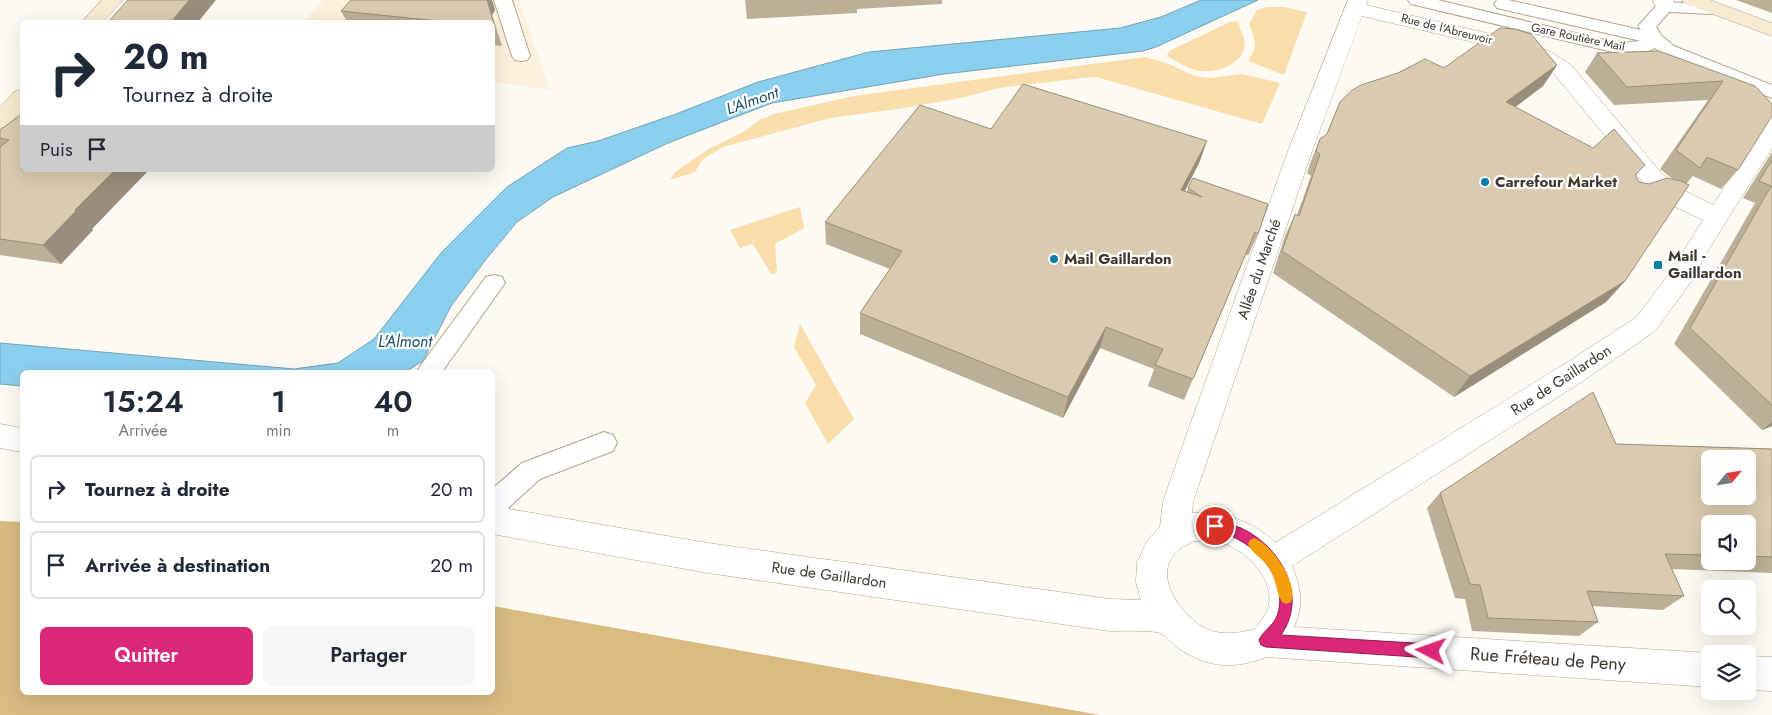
<!DOCTYPE html>
<html lang="fr">
<head>
<meta charset="utf-8">
<style>
  body { margin:0; font-family:Jost,sans-serif; background:#f6f6f7; color:#1f2937; height:100vh; display:flex; flex-direction:column; font-size:19px; white-space:nowrap }
  * { box-sizing:border-box; margin:0 }
  p { font-size:16px; color:#747a83 }
  .icon { flex:none; width:28px; height:28px; fill:none; stroke:currentColor; stroke-width:2; stroke-linecap:round; stroke-linejoin:round }
  .map { position:relative; flex:1; overflow:hidden }
  .sheet { position:absolute; left:20px; top:370px; width:475px; height:325px; display:flex; flex-direction:column; background:#fff; border-radius:8px; box-shadow:0 5px 20px #0002 }
  .sheet>* { flex:none }
  .top-card { position:absolute; left:20px; top:20px; width:475px; height:152px; border-radius:8px; box-shadow:0 5px 20px #0002; background:#fff; color:#1f2937; overflow:hidden }
  .needle { width:32px; rotate:60deg }
  .controls { position:absolute; left:1701px; top:450px; display:grid; gap:10px }
  .controls a { display:grid; place-items:center; width:55px; height:55px; border-radius:8px; background:#fff; box-shadow:0 5px 20px #0002; font-size:25px }
  .pin { position:absolute; display:grid; place-items:center; width:42px; height:42px; color:#fff; margin:-21px; border:2px solid #fff; border-radius:50%; box-shadow:0 1px 5px #0007 }
  .me { position:absolute; width:55px; margin:-28px; rotate:274deg; stroke-linejoin:round; filter:drop-shadow(0 0 4px #0008) }
  .turn { display:flex; align-items:center; gap:18px; height:105px; padding:0 20px; font-size:22px }
  .turn .icon { width:65px; height:65px; stroke-width:2.5 }
  .turn b { display:block; font-size:35px; line-height:42px }
  .then { display:flex; align-items:center; height:48px; padding:0 20px; background:#0003; gap:10px; font-size:19px }
  .eta { display:flex; justify-content:space-evenly; align-items:center; height:85px; text-align:center }
  .eta b { font-size:30px; font-weight:600; line-height:35px }
  .cta { display:flex; gap:10px; margin-top:auto; padding:10px 20px }
  .cta a { flex:1; height:58px; border-radius:8px; background:#db2777; color:#fff; font-size:20px; font-weight:600; line-height:58px; text-align:center }
  .cta a+a { background:#f6f6f7; color:#1f2937 }
  ul { padding:0; list-style:none }
  li { display:flex; align-items:center; gap:15px; height:68px; margin:0 10px 8px; padding:0 10px; border:2px solid #e0e1e3; border-radius:8px }
  li div { flex:1 }
  li b { display:block; font-size:19px }
  li em { font-style:normal }
  .map>svg:first-child { display:block }
  .built { fill:#fdf1dc }
  .green { fill:#f9ddab }
  .forest { fill:#d9bb82 }
  .water { fill:#8bcfee; stroke:#74a1b4 }
  .lines { fill:none; stroke-linecap:round; stroke-linejoin:round }
  .lane-casing { stroke:#b3a48a; stroke-width:2 }
  .street-casing { stroke:#b3a48a; stroke-width:1 }
  .secondary-casing { stroke:#b3a48a; stroke-width:1 }
  .lane { fill:#fff; fill-rule:evenodd }
  .street { fill:#fff; fill-rule:evenodd }
  .secondary { fill:#f7ead2; fill-rule:evenodd }
  .wall { fill:#bbaf97; fill-rule:evenodd }
  .shaded-wall { fill:#998e7b }
  .building { fill:#dacbb0; stroke:#998e7b; fill-rule:evenodd }
  .route { fill:#db2777; stroke:#8e194d }
  .slow { fill:#f59e0b }
  .poi-dot { fill:#087fa6; stroke:#fff; stroke-width:2 }
  .labels { text-anchor:middle; stroke-width:4.5; stroke-linejoin:round; paint-order:stroke }
  .far-street-label { font-size:12px; fill:#3d372c; stroke:#fff }
  .poi-label { font-size:15px; font-weight:bold; fill:#3d372c; stroke:#fff; text-anchor:start }
  .street-label { font-size:15px; fill:#3d372c; stroke:#fff }
  .water-label { font-size:16px; font-style:italic; fill:#1b5167; stroke:#fff }
  .near-street-label { font-size:18px; fill:#3d372c; stroke:#fff }
</style>
</head>
<body>
<div class="map">
<svg width="1772" height="715" viewBox="0 0 1772 715">
  <rect width="100%" height="100%" fill="#fdfaf4"/>
  <!-- built -->
  <path class="built" d="M324 0H519L550 90 493 82 492 22H303Z"/>
  <!-- green -->
  <g class="green">
    <path d="M1267 7H1284L1307 12 1284 75 1248 61C1259 44 1255 41 1249 24L1257 10Z"/>
    <path d="M1237 21C1240 24 1239 27 1241 31 1256 58 1222 74 1199 71 1188 69 1176 61 1167 56L1169 51 1230 22Z"/>
    <path d="M1145 57 1169 64 1194 76 1210 78 1242 74 1280 83 1262 124 1096 77 1082 78 999 88 961 98 904 108 830 118 723 147 702 160 695 172 670 180 675 172 707 150 745 131 759 120 774 114 854 96Z"/>
    <path d="M800 207 804 228 775 244 777 272 772 275 753 244 740 248 730 230Z"/>
    <path d="M800 324 854 419 828 444 805 403 816 385 794 347Z"/>
  </g>
  <!-- forest -->
  <path class="forest" d="M0 521 22 522V692H492L493 606 1100 715H0Z"/>
  <!-- water -->
  <path class="water" d="M1201 0H1258L1156 47 1143 51 944 74 772 103 668 143 553 197 517 222 487 258 451 306 423 361 405 372H22V386L0 384V343L294 369 338 363 374 339 441 253 507 187 567 148 598 141 676 114 758 82 869 52 1120 28 1161 17Z"/>
  <g class="lines">
    <defs>
      <g id="lane">
        <path d="M494 0H512L530 56 527 60 521 61 515 60 512 56Z"/>
        <path d="M1408 0H1438L1617 43 1641 41 1497 8 1494 4 1497 0H1508L1641 30 1638 26 1659 3 1665 2 1717 5 1720 9 1717 13 1711 14 1669 12 1656 27 1662 36 1674 46 1772 85V98L1662 54 1655 48 1644 53H1617L1411 4Z"/>
        <path d="M494 275 502 277 505 283 442 372H417L421 365 486 277Z"/>
        <path d="M604 432 613 435 617 443 613 451 540 479 509 507 501 522 492 526V489L522 463Z"/>
      </g>
      <g id="street">
        <path d="M1348 0H1368L1366 5 1525 42 1551 52 1571 65 1662 174 1689 193 1713 205 1760 131 1761 122 1764 117 1772 115V148L1709 249 1691 282 1655 331 1583 381 1292 566C1301 587 1304 605 1294 627L1710 653 1712 654H1710V687L1266 657C1233 670 1208 668 1178 648 1172 644 1166 636 1160 633 1154 630 1119 631 1110 631L708 573 492 534V506L708 543 1110 599 1141 600 1136 582 1137 563 1147 541 1160 527 1163 502 1170 481 1288 151ZM1362 16 1511 51 1537 60 1555 75 1646 186 1671 205 1703 220 1673 268 1637 317 1563 365 1275 543C1262 527 1235 517 1216 513 1209 512 1200 513 1192 513L1193 502 1312 151ZM1194 541C1201 541 1210 540 1217 541 1245 548 1281 582 1266 613 1263 618 1258 624 1255 629 1240 633 1227 635 1212 631 1189 624 1157 586 1170 561 1175 550 1184 546 1194 541Z"/>
        <path d="M1653 0H1673L1675 7 1672 11 1665 13 1658 11Z"/>
        <path d="M0 424 22 428V452L0 448Z"/>
        <path d="M1748 656 1772 657V691L1748 690Z"/>
      </g>
      <g id="secondary">
        <path d="M102 0H123L103 22H82Z"/>
        <path d="M1682 0H1710L1772 23V36L1685 4Z"/>
        <path d="M22 90V110L8 126 0 128V107L14 92Z"/>
      </g>
    </defs>
    <!-- lane casing -->
    <use href="#lane" class="lane-casing"/>
    <!-- street casing -->
    <use href="#street" class="street-casing"/>
    <!-- secondary casing -->
    <use href="#secondary" class="secondary-casing"/>
    <!-- lane -->
    <use href="#lane" class="lane"/>
    <!-- street -->
    <use href="#street" class="street"/>
    <!-- secondary -->
    <use href="#secondary" class="secondary"/>
  </g>
  <!-- wall -->
  <g class="wall">
    <path d="M351 0H492L495 10 492 15 502 46 492 45V22H347L341 11Z"/>
    <path d="M745 0H942V4L857 9V13L747 19Z"/>
    <path d="M1736 0H1772V13Z"/>
    <path d="M1597 53 1755 86 1738 170 1721 189 1693 176 1686 184 1625 281 1606 302 1454 397 1273 273 1285 236 1295 214 1297 215 1311 176 1307 173 1311 161 1320 139 1326 135 1340 102 1444 68 1557 65 1543 86 1515 107 1636 177 1639 182 1649 184 1674 180 1660 169 1708 100 1614 105 1585 72Z"/>
    <path d="M991 129 1207 141 1199 163 1185 191 1187 192 1188 188 1258 234 1248 256 1246 254 1184 400 1148 386 1154 369 1100 348 1063 418 860 334V313L890 269 826 244 825 222Z"/>
    <path d="M0 130 93 230 61 264 0 255Z"/>
    <path d="M1772 152V426L1762 430 1674 344 1755 203 1743 198Z"/>
    <path d="M1616 444 1772 449V573L1672 569 1684 596 1663 610 1592 606 1598 622 1579 636 1472 631 1465 599 1455 598 1427 508 1440 493ZM1710 524H1748V561H1710Z"/>
  </g>
  <!-- shaded-wall -->
  <g class="shaded-wall">
    <path d="M189 0H216L198 22H171Z"/>
    <path d="M487 0H492L495 10 492 15 502 46Z"/>
    <path d="M1557 65 1543 86 1493 124 1506 102Z"/>
    <path d="M1207 141 1199 163 1174 212 1181 190Z"/>
    <path d="M115 170H149L92 229 93 230 61 264 43 245 75 210Z"/>
    <path d="M1625 281 1606 302 1454 397 1470 376Z"/>
    <path d="M1106 327 1100 348 1063 418 1068 397Z"/>
    <path d="M1772 422V426L1762 430Z"/>
  </g>
  <!-- building -->
  <g class="building">
    <path d="M128 0H189L171 22H108Z"/>
    <path d="M351 0H487L495 27H492V22H448L341 11Z"/>
    <path d="M1500 28 1515 29 1531 34 1557 65 1506 102 1593 148 1614 129 1645 165 1635 175 1639 182 1649 184 1667 178 1681 181 1689 185 1625 281 1470 376 1282 251 1295 214 1299 216 1320 154 1316 151 1320 139 1327 134 1340 102 1351 91 1361 85 1398 73 1425 59 1444 68Z"/>
    <path d="M1659 51 1755 86 1772 104V116L1738 170 1707 157 1700 168 1676 150 1723 81 1627 87 1597 53Z"/>
    <path d="M1023 84 1207 141 1181 190 1202 197 1188 188 1193 178 1268 204 1258 234 1255 232 1193 379 1155 365 1163 349 1106 327 1068 397 860 313 902 251 825 222 920 105 991 129Z"/>
    <path d="M22 114V170H115L75 210 76 211 43 245 0 239V147L9 140 0 138V130Z"/>
    <path d="M1772 160V405L1690 328 1771 186 1759 181Z"/>
    <path d="M1593 392 1616 444 1772 449V557L1748 556V524H1710V555L1665 554 1684 596 1587 591 1598 622 1488 618 1480 585 1470 584 1440 493ZM1710 459H1748V496H1710Z"/>
  </g>
  <!-- route -->
  <path class="route" d="M1215 521C1223 523 1233 525 1241 528 1280 546 1309 595 1281 635L1431 644 1436 646 1438 651 1436 656 1431 658 1266 647 1261 645 1259 640C1263 631 1273 626 1277 616 1289 584 1261 549 1233 537 1226 534 1218 533 1210 530L1209 526 1210 522Z"/>
  <!-- slow -->
  <path class="slow" d="M1254 538C1272 544 1299 584 1291 602L1286 604 1282 602C1276 591 1276 579 1269 568 1264 559 1252 554 1248 544L1250 540Z"/>
  <!-- markers -->
  <g class="poi-dot">
    <circle cx="1485" cy="182" r="5"/>
    <circle cx="1054" cy="259" r="5"/>
    <rect x="1653" y="260" width="10" height="10" rx="2.5"/>
  </g>
  <g class="labels">
    <!-- far-street labels -->
    <g class="far-street-label">
      <text transform="translate(1447 29) rotate(14)" y="4">Rue de l'Abreuvoir</text>
      <text transform="translate(1578 37) rotate(12)" y="4">Gare Routière Mail</text>
    </g>
    <!-- poi labels -->
    <g class="poi-label">
      <text x="1495" y="187">Carrefour Market</text>
      <text x="1668" y="261">Mail -<tspan x="1668" dy="17">Gaillardon</tspan></text>
      <text x="1064" y="264">Mail Gaillardon</text>
    </g>
    <!-- street labels -->
    <g class="street-label">
      <text transform="translate(1259 269) rotate(-71)" y="5">Allée du Marché</text>
      <text transform="translate(1561 380) rotate(-33)" y="5">Rue de Gaillardon</text>
      <text transform="translate(829 575) rotate(8)" y="5">Rue de Gaillardon</text>
    </g>
    <!-- water labels -->
    <g class="water-label">
      <text transform="translate(752 100) rotate(-19)" y="6">L'Almont</text>
      <text x="405" y="347">L'Almont</text>
    </g>
    <!-- near-street labels -->
    <g class="near-street-label">
      <text transform="translate(1548 659) rotate(4)" y="6">Rue Fréteau de Peny</text>
    </g>
  </g>
</svg>
<div class="controls">
<a><svg class="needle" viewBox="-14 -14 28 28"><path d="M0-13l5 13h-10z" fill="#e53935"/><path d="M0 13l5-13h-10z" fill="#747a83"/></svg></a>
<a><svg class="icon" aria-label="sound" viewBox="0 0 24 24"><path d="M4 9h4l5-4v14l-5-4H4zM17 9q2 3 0 6"/></svg></a>
<a><svg class="icon" aria-label="search" viewBox="0 0 24 24"><circle cx="10" cy="10" r="6"/><path d="M15 15l6 6"/></svg></a>
<a><svg class="icon" aria-label="layers" viewBox="0 0 24 24"><path d="M12 4l9 5-9 5-9-5zM3 14l9 5 9-5"/></svg></a>
</div>
<div class="pin" style="left:1215px;top:526px;background:#d93025"><svg class="icon" aria-label="arrive" viewBox="0 0 24 24"><path d="M6 21V4h12l-3 4 3 4H6"/></svg></div>
<svg class="me" style="left:1431px;top:651px" viewBox="-20 -20 40 40"><path d="M0-17L14 15 0 8-14 15z" fill="#db2777" stroke="#fff" stroke-width="4"/></svg>
<div class="top-card">
<div class="turn"><svg class="icon" aria-label="right" viewBox="0 0 24 24"><path d="M7 20v-9h11M14 6l5 5-5 5"/></svg><div><b>20 m</b>Tournez à droite</div></div>
<div class="then">Puis<svg class="icon" aria-label="arrive" viewBox="0 0 24 24"><path d="M6 21V4h12l-3 4 3 4H6"/></svg></div>
</div>
<section class="sheet">
<div class="eta">
<div><b>15:24</b><p>Arrivée</p></div>
<div><b>1</b><p>min</p></div>
<div><b>40</b><p>m</p></div>
</div>
<ul>
<li><svg class="icon" aria-label="right" viewBox="0 0 24 24"><path d="M7 20v-9h11M14 6l5 5-5 5"/></svg><div><b>Tournez à droite</b></div><em>20 m</em></li>
<li><svg class="icon" aria-label="arrive" viewBox="0 0 24 24"><path d="M6 21V4h12l-3 4 3 4H6"/></svg><div><b>Arrivée à destination</b></div><em>20 m</em></li>
</ul>
<div class="cta"><a>Quitter</a><a>Partager</a></div>
</section>
</div>
</body>
</html>
